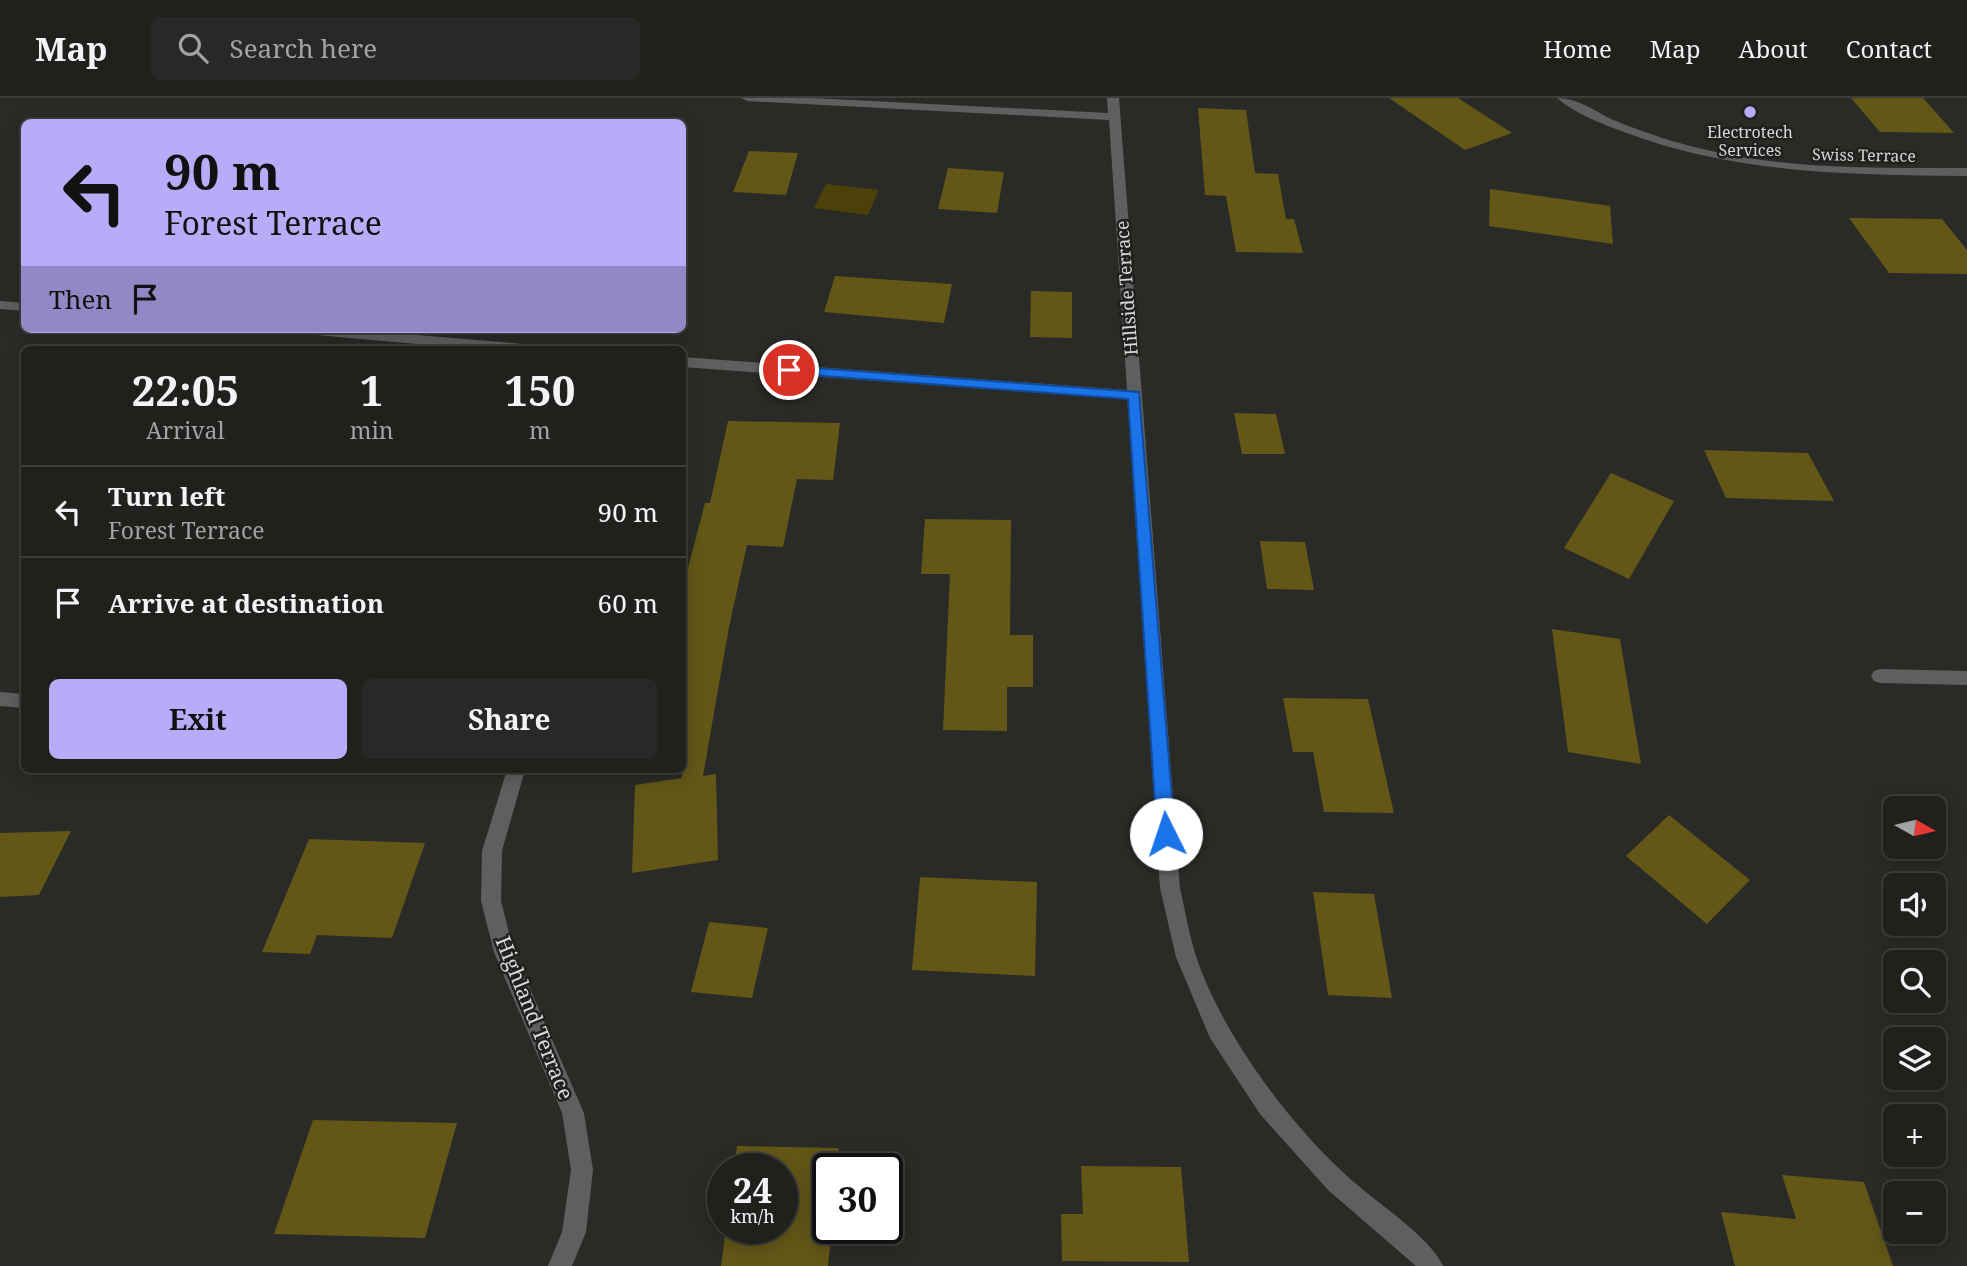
<!DOCTYPE html>
<html lang="en">
<head>
<meta charset="utf-8">
<style>
  body { margin:0; font-family:"Noto Serif",serif; background:#282826; color:#f1f3f6; height:100vh; display:flex; flex-direction:column; font-size:26px; white-space:nowrap }
  * { box-sizing:border-box; margin:0 }
  p { font-size:23px; color:#a2a3a4 }
  .icon { flex:none; width:38px; height:38px; fill:none; stroke:currentColor; stroke-width:2; stroke-linecap:round; stroke-linejoin:round }
  .map { position:relative; flex:1; overflow:hidden }
  .panel { position:absolute; left:21px; top:248px; width:665px; height:427px; display:flex; flex-direction:column; background:#20201d; border-radius:10px; box-shadow:0 4px 18px #0003,0 0 0 2px #3d3e3b }
  .panel>* { flex:none }
  .hud { position:absolute; left:21px; top:21px; width:665px; height:214px; border-radius:10px; box-shadow:0 4px 18px #0003,0 0 0 2px #3d3e3b; background:#b6acf8; color:#111; overflow:hidden }
  .needle { width:46px; rotate:98deg }
  .tools { position:absolute; left:1883px; top:698px; display:grid; gap:14px }
  .tools a { display:grid; place-items:center; width:63px; height:63px; border-radius:10px; background:#20201d; box-shadow:0 4px 18px #0003,0 0 0 2px #3d3e3b; font-size:35px }
  .speed { position:absolute; left:707px; top:1055px; display:flex; gap:14px; font-size:35px; font-weight:700; text-align:center }
  .speed>* { display:grid; place-content:center; width:91px; height:91px; border-radius:50%; background:#20201d; box-shadow:0 4px 18px #0003,0 0 0 2px #3d3e3b; line-height:1 }
  .speed small { font-size:18px; font-weight:400 }
  .speed .limit { border:4px solid #111; border-radius:10px; background:#fff; color:#111 }
  .pin { position:absolute; display:grid; place-items:center; width:60px; height:60px; color:#fff; margin:-30px; border:4px solid #fff; border-radius:50%; box-shadow:0 2px 7px #0007 }
  .me { position:absolute; width:77px; margin:-38px; rotate:356deg; stroke-linejoin:round; filter:drop-shadow(0 0 5px #0008) }
  .turn { display:flex; align-items:center; gap:24px; height:147px; padding:0 28px; font-size:32px }
  .turn .icon { width:91px; height:91px; stroke-width:2.5 }
  .turn b { display:block; font-size:49px; line-height:60px }
  .then { display:flex; align-items:center; height:66px; padding:0 28px; background:#0003; gap:14px; font-size:26px }
  .eta { display:flex; justify-content:space-evenly; align-items:center; height:119px; text-align:center }
  .eta b { font-size:42px; font-weight:700; line-height:49px }
  .cta { display:flex; gap:14px; margin-top:auto; padding:14px 28px }
  .cta a { flex:1; height:80px; border-radius:10px; background:#b6acf8; color:#111; font-size:28px; font-weight:700; line-height:80px; text-align:center }
  .cta a+a { background:#282826; color:#f1f3f6 }
  ul { padding:0; list-style:none }
  li { display:flex; align-items:center; gap:21px; height:91px; padding:0 28px; border-top:2px solid #3d3e3b }
  li div { flex:1 }
  li b { display:block; font-size:26px }
  li em { font-style:normal }
  header { display:flex; align-items:center; gap:42px; box-sizing:border-box; height:98px; padding:0 35px; background:#20201d; border-bottom:2px solid #3d3e3b }
  header strong { font-size:33px }
  nav { display:flex; gap:38px; margin-inline-start:auto; font-size:24px }
  .search { width:490px; height:63px; background:#282826; display:flex; align-items:center; gap:18px; box-sizing:border-box; padding:0 24px; border-radius:10px; color:#a2a3a4; font-size:26px }
  .map>svg:first-child { display:block }
  .green { fill:#4b4109 }
  .building { fill:#625717 }
  .lines { fill:none; stroke-linecap:round; stroke-linejoin:round }
  .minor { fill:#5f5f60; fill-rule:evenodd }
  .route { fill:#1a73e8; stroke:#114b97; stroke-width:2 }
  .poi-dot { fill:#b6acf8; stroke:#21201e; stroke-width:2.5 }
  .labels { text-anchor:middle; stroke-width:5; stroke-linejoin:round; paint-order:stroke }
  .far-poi-label { font-size:16px; fill:#d7d7d5; stroke:#21201e }
  .far-street-label { font-size:16px; fill:#d7d7d5; stroke:#21201e }
  .street-label { font-size:18px; fill:#d7d7d5; stroke:#21201e }
  .near-street-label { font-size:21px; fill:#d7d7d5; stroke:#21201e }
</style>
</head>
<body>
<header>
<strong>Map</strong>
<div class="search"><svg class="icon" aria-label="search" viewBox="0 0 24 24"><circle cx="10" cy="10" r="6"/><path d="M15 15l6 6"/></svg>Search here</div>
<nav><a>Home</a><a>Map</a><a>About</a><a>Contact</a></nav>
</header>
<div class="map">
<svg width="1967" height="1168" viewBox="0 0 1967 1168">
  <rect width="100%" height="100%" fill="#2a2a27"/>
  <!-- green -->
  <path class="green" d="M826 86 879 92 868 117 814 110Z"/>
  <!-- building -->
  <g class="building">
    <path d="M1389 0H1458L1512 35 1465 52Z"/>
    <path d="M1851 0H1923L1954 35 1880 34Z"/>
    <path d="M1198 10 1246 12 1255 75 1278 76 1286 121H1294L1303 155 1236 154 1226 98 1205 97Z"/>
    <path d="M749 53 798 55 786 97 733 94Z"/>
    <path d="M948 70 1004 74 997 115 938 111Z"/>
    <path d="M1490 91 1610 108 1613 146 1489 128Z"/>
    <path d="M1849 120 1942 121 1967 152V176L1889 175Z"/>
    <path d="M835 178 952 186 944 225 824 214Z"/>
    <path d="M1031 193 1072 194V240L1030 239Z"/>
    <path d="M1234 315 1276 316 1285 356H1242Z"/>
    <path d="M728 323 840 325 833 382 797 381 783 449 747 447 729 529 703 678 716 676 718 762 632 775 635 687 682 680V493L705 405H710Z"/>
    <path d="M1704 352 1808 355 1834 403 1726 400Z"/>
    <path d="M1611 375 1674 403 1629 481 1564 450Z"/>
    <path d="M925 421 1011 422 1010 537H1033V589H1007V633L943 632 950 476H921Z"/>
    <path d="M1260 443 1305 444 1314 492 1267 491Z"/>
    <path d="M1552 531 1620 541 1641 666 1568 654Z"/>
    <path d="M1283 600 1368 601 1394 715 1324 714 1313 654H1293Z"/>
    <path d="M1669 717 1750 782 1707 826 1626 758Z"/>
    <path d="M71 733 39 797 0 799V735Z"/>
    <path d="M309 741 425 745 392 840 317 837 310 856 262 854Z"/>
    <path d="M920 779 1037 784 1035 878 912 872Z"/>
    <path d="M1313 794 1374 796 1392 900 1328 897Z"/>
    <path d="M709 824 768 830 752 900 691 894Z"/>
    <path d="M313 1022 457 1025 425 1140 274 1136Z"/>
    <path d="M737 1048 839 1050 837 1071H828V1130H832L828 1168H721L726 1130H782V1071H734Z"/>
    <path d="M1081 1068 1181 1069 1189 1164 1062 1163 1061 1116H1083Z"/>
    <path d="M1782 1077 1864 1084 1893 1168H1735L1721 1114 1796 1121Z"/>
  </g>
  <g class="lines">
    <!-- minor -->
    <g class="minor">
      <path d="M741 0H812L1108 15 1107 0H1119L1180 790C1185 812 1189 836 1196 858 1220 932 1288 1025 1346 1077 1371 1101 1430 1138 1443 1168H1416L1328 1092 1260 1016 1210 940 1176 859 1160 790 1128 301 682 269V259L1127 292 1109 22 747 3Z"/>
      <path d="M1557 0C1580 0 1596 15 1616 23 1645 35 1676 45 1707 52 1792 72 1881 70 1967 70V78C1851 77 1734 76 1624 34 1602 26 1574 15 1557 0Z"/>
      <path d="M0 203 24 205V213L0 211Z"/>
      <path d="M287 231H345L536 247 543 252H484L294 235Z"/>
      <path d="M1880 571 1967 573V587L1880 585 1874 583 1871 578 1874 573Z"/>
      <path d="M0 594 24 596V610L0 608Z"/>
      <path d="M507 672H525L502 753 501 803 514 854 584 1015 593 1072 586 1134 572 1168H548L562 1134 571 1072 562 1015 494 854 481 803 482 753Z"/>
    </g>
  </g>
  <!-- route -->
  <path class="route" d="M789 268 1139 294 1175 736 1172 741 1166 743 1160 741 1157 736 1128 301 784 275V269Z"/>
  <!-- markers -->
  <circle class="poi-dot" cx="1750" cy="14" r="7"/>
  <g class="labels">
    <!-- far-poi labels -->
    <g class="far-poi-label">
      <text x="1750" y="40">Electrotech<tspan x="1750" dy="18">Services</tspan></text>
    </g>
    <!-- far-street labels -->
    <g class="far-street-label">
      <text transform="translate(1864 57) rotate(1)" y="6">Swiss Terrace</text>
    </g>
    <!-- street labels -->
    <g class="street-label">
      <text transform="translate(1127 190) rotate(-94)" y="6">Hillside Terrace</text>
    </g>
    <!-- near-street labels -->
    <g class="near-street-label">
      <text transform="translate(534 920) rotate(68)" y="7">Highland Terrace</text>
    </g>
  </g>
</svg>
<div class="tools">
<a><svg class="needle" viewBox="-14 -14 28 28"><path d="M0-13l5 13h-10z" fill="#e53935"/><path d="M0 13l5-13h-10z" fill="#a2a3a4"/></svg></a>
<a><svg class="icon" aria-label="sound" viewBox="0 0 24 24"><path d="M4 9h4l5-4v14l-5-4H4zM17 9q2 3 0 6"/></svg></a>
<a><svg class="icon" aria-label="search" viewBox="0 0 24 24"><circle cx="10" cy="10" r="6"/><path d="M15 15l6 6"/></svg></a>
<a><svg class="icon" aria-label="layers" viewBox="0 0 24 24"><path d="M12 4l9 5-9 5-9-5zM3 14l9 5 9-5"/></svg></a>
<a>+</a>
<a>−</a>
</div>
<div class="speed"><div>24<small>km/h</small></div><div class="limit">30</div></div>
<div class="pin" style="left:789px;top:272px;background:#d93025"><svg class="icon" aria-label="arrive" viewBox="0 0 24 24"><path d="M6 21V4h12l-3 4 3 4H6"/></svg></div>
<svg class="me" style="left:1166px;top:736px" viewBox="-20 -20 40 40"><circle r="19" fill="#fff"/><path d="M0-13L10 11 0 6-10 11z" fill="#1a73e8"/></svg>
<div class="hud">
<div class="turn"><svg class="icon" aria-label="left" viewBox="0 0 24 24"><path d="M17 20v-9H6M10 6l-5 5 5 5"/></svg><div><b>90 m</b>Forest Terrace</div></div>
<div class="then">Then<svg class="icon" aria-label="arrive" viewBox="0 0 24 24"><path d="M6 21V4h12l-3 4 3 4H6"/></svg></div>
</div>
<section class="panel">
<div class="eta">
<div><b>22:05</b><p>Arrival</p></div>
<div><b>1</b><p>min</p></div>
<div><b>150</b><p>m</p></div>
</div>
<ul>
<li><svg class="icon" aria-label="left" viewBox="0 0 24 24"><path d="M17 20v-9H6M10 6l-5 5 5 5"/></svg><div><b>Turn left</b><p>Forest Terrace</p></div><em>90 m</em></li>
<li><svg class="icon" aria-label="arrive" viewBox="0 0 24 24"><path d="M6 21V4h12l-3 4 3 4H6"/></svg><div><b>Arrive at destination</b></div><em>60 m</em></li>
</ul>
<div class="cta"><a>Exit</a><a>Share</a></div>
</section>
</div>
</body>
</html>
